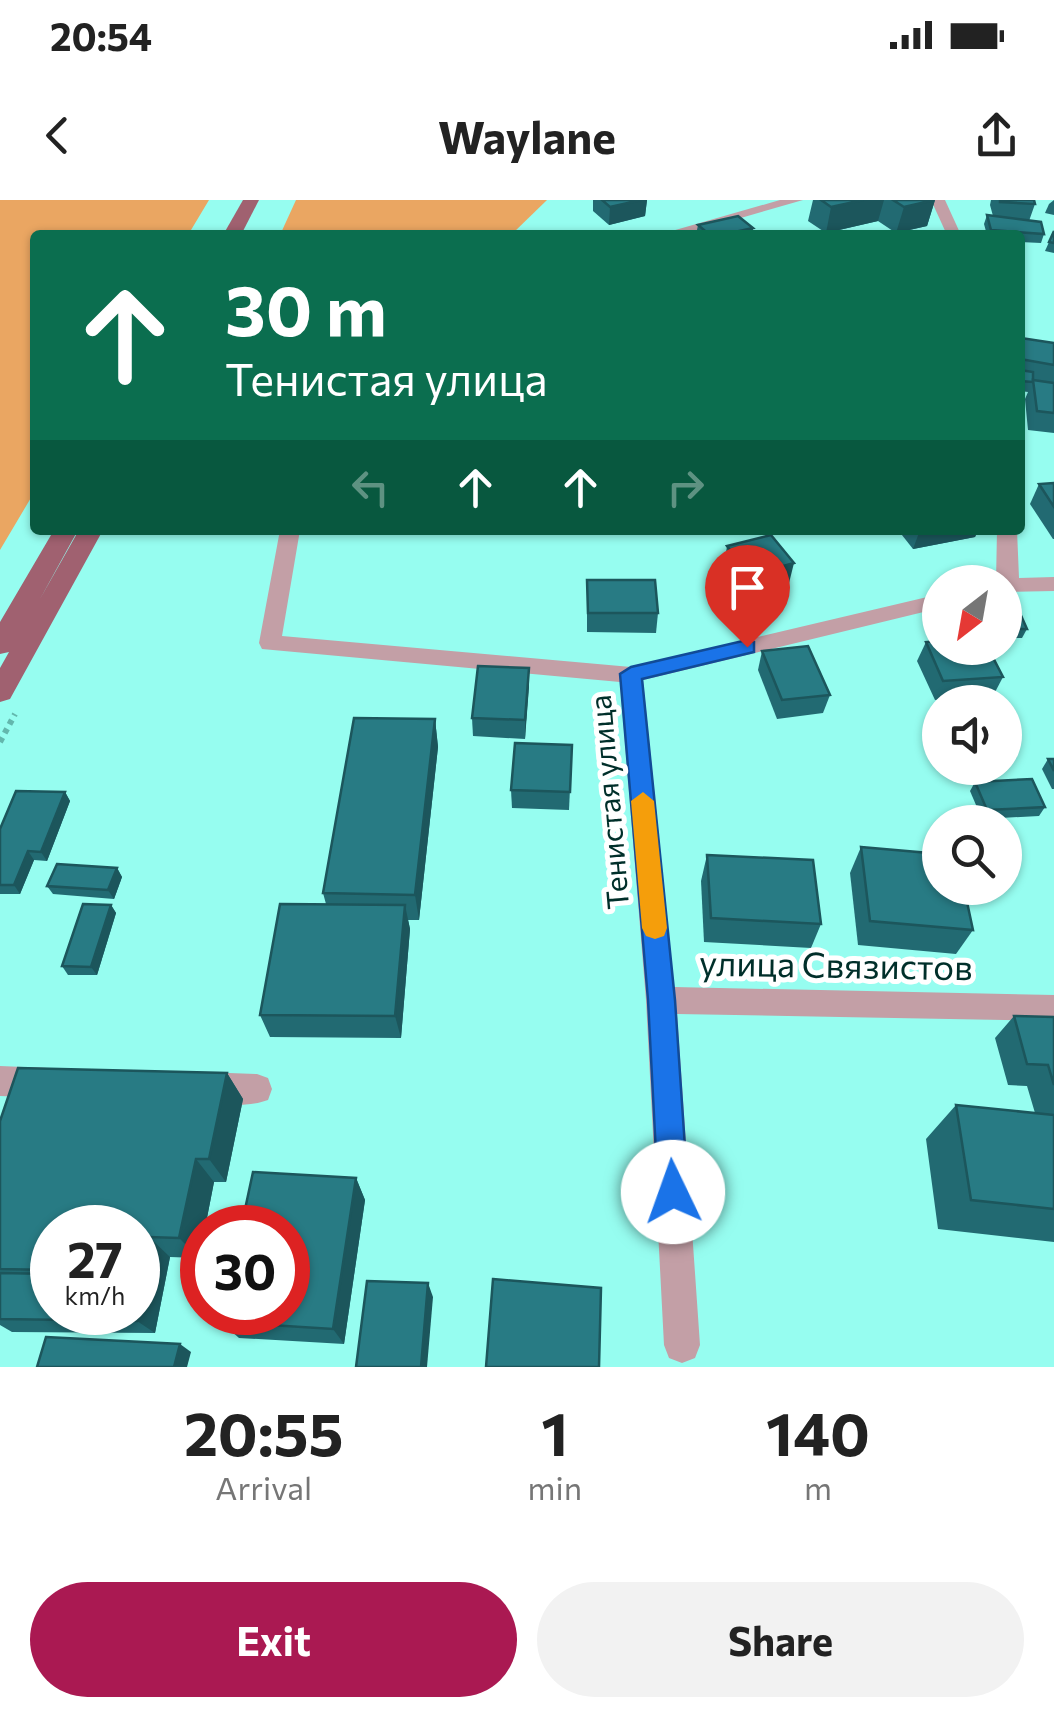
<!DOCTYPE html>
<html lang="en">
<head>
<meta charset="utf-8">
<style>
  body { margin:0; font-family:Commissioner,sans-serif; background:#f2f2f2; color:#222; height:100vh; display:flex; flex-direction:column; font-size:38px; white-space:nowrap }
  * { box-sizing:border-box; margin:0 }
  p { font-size:32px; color:#767676 }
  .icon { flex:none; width:55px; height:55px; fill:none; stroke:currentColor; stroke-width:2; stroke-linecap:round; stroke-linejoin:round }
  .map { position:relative; height:1167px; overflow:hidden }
  .drawer { display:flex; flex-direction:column; background:#fff; flex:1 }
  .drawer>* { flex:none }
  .banner { position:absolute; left:30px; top:30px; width:995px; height:305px; border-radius:10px; box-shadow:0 2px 8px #0004; background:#0b6e4f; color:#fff; overflow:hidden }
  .needle { width:65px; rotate:211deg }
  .tools { position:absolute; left:922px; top:365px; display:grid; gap:20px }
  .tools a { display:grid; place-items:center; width:100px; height:100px; border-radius:50%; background:#fff; box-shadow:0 2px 8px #0004; font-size:50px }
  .speed { position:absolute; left:30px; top:1005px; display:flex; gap:20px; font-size:50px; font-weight:700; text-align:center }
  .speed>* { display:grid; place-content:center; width:130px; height:130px; border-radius:50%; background:#fff; box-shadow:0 2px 8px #0004; line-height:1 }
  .speed small { font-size:25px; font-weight:400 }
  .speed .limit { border:15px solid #d22; background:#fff; color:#111 }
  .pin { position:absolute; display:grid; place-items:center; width:85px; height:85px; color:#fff; margin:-102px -42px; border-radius:50% 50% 50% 0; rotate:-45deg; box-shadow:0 0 10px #0007 }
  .pin .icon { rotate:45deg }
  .me { position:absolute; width:110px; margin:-55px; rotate:357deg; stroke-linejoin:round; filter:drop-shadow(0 0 8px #0008) }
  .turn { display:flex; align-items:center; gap:35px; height:210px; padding:0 30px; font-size:45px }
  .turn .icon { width:130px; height:130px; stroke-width:2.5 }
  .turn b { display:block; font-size:70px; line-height:85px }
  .lanes { display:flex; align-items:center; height:95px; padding:0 30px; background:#0003; justify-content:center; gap:50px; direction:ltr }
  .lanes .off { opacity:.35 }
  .eta { display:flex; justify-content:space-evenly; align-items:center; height:170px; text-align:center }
  .eta b { font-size:60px; font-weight:700; line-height:70px }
  .action { display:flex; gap:20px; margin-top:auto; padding:20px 30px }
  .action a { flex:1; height:115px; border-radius:60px; background:#aa1952; color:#fff; font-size:40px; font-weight:700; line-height:115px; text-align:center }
  .action a+a { background:#f2f2f2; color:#222 }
  .status { display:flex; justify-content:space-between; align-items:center; height:70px; padding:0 50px; background:#fff; direction:ltr }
  .status svg { height:28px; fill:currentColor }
  header { display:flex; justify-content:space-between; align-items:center; height:130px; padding:0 30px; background:#fff; font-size:45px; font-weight:700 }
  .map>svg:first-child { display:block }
  .green { fill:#eaa662 }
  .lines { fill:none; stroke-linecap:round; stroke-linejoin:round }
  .path { stroke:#63b7ad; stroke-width:6; stroke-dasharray:5 5; stroke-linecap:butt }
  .minor { fill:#c39fa6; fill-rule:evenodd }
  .primary { fill:#a06170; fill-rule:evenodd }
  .wall { fill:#226a72; fill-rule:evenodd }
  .shaded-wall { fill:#1c565c }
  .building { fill:#287b84; stroke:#1c565c; stroke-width:2.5 }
  .route { fill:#1a73e8; stroke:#114b97; stroke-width:2.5 }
  .slow { fill:#f59e0b }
  .labels { text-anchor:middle; stroke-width:10; stroke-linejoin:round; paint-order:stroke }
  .street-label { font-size:30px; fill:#002f2a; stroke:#fff }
  .near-street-label { font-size:35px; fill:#002f2a; stroke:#fff }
</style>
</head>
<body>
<div class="status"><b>20:54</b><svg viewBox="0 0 49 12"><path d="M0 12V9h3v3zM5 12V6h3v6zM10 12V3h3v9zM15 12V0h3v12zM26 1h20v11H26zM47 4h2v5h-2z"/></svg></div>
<header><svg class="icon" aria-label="back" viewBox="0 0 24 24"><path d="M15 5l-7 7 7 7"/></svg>Waylane<svg class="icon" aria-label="share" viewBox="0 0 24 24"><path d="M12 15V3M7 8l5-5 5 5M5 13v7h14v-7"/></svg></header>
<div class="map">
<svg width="1054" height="1167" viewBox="0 0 1054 1167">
  <rect width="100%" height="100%" fill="#96fdf0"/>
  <!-- green -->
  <g class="green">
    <path d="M0 0H209L188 35H35V291L0 350Z"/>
    <path d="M296 0H547L511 35H280Z"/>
  </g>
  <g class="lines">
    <!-- path -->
    <path class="path" d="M0 542 15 514"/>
    <!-- minor -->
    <g class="minor">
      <path d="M780 0H803L682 35H658Z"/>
      <path d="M931 0H945L961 35H947Z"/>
      <path d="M280 330H300L282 436 631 467 940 394V408L643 480 674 787 1054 795V821L677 814 700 1145 695 1158 682 1163 669 1158 664 1145 646 800 620 482 262 449 259 443Z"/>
      <path d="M997 330H1017L1019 378 1054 377V391L1005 392V382H996Z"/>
      <path d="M0 866 48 868 59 873 63 883 59 893 48 898 0 896Z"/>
      <path d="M202 872 257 874 268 878 272 889 268 900C247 908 212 906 191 898L187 887 191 876Z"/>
    </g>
    <!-- primary -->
    <g class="primary">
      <path d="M243 0H259L241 35H223Z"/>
      <path d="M54 330H78L40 399 79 330H103L10 499 0 502V468L9 452 0 454V422Z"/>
    </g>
  </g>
  <!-- wall -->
  <g class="wall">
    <path d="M593 0H647L645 16 609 25 593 11Z"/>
    <path d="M813 0H935L927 26 896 33 878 21 826 33 808 21Z"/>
    <path d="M991 0H1034L1035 4 1029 21 1044 34 1041 43 1020 42V35H987L984 24 987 15 993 16 990 5Z"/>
    <path d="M1054 0V15L1045 13 1049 4Z"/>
    <path d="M698 25 753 28 752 35H696Z"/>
    <path d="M1054 31V53L1045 51Z"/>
    <path d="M1021 138 1054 143V233L1028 230 1025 199 1028 192 1020 191Z"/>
    <path d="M1054 283V339H1053L1030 304 1039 284Z"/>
    <path d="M898 330H978L975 337 913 349Z"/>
    <path d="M727 346 789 383 746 394 724 366Z"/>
    <path d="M587 380 658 413 656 433 587 432Z"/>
    <path d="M1005 402 1027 429 1022 438H1005Z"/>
    <path d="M926 442 1003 477 993 496 935 500 917 461Z"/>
    <path d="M762 451 830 495 823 513 777 519 758 470Z"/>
    <path d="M529 468 525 539 473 536 472 518Z"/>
    <path d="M435 519 438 547 419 720H408L410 729 401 838 270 837 260 815 326 704 323 693Z"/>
    <path d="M572 545 569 610 512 608 511 590Z"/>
    <path d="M1048 559H1054V589H1052L1042 569Z"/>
    <path d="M975 582 1045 607 1039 616 982 619 970 591Z"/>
    <path d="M65 592 70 601 47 661 34 660 20 694H0V629Z"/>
    <path d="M861 647 973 730 956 754 858 745 850 673Z"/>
    <path d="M707 655 821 724 811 748 704 742 701 681Z"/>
    <path d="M117 668 122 677 114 699 53 694 47 686Z"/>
    <path d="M111 705 116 713 97 775H68L62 766Z"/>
    <path d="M1014 816 1054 817V1042L938 1029 926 939 956 905 1035 913 1027 886 1008 885 995 838Z"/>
    <path d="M227 873 243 899 226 982H214L205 1028H202L199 1058 170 1057 155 1133 12 1132 0 1125V921ZM52 1028H138V1112H52Z"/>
    <path d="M356 978 365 1000 344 1144 239 1138 221 1122Z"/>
  </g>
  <!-- shaded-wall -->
  <g class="shaded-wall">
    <path d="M641 0H647L645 16 609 25 610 7Z"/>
    <path d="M863 0H884L878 21 826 33 831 7Z"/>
    <path d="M935 0 927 26 896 33 904 7Z"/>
    <path d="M753 28 752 35H721Z"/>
    <path d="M920 330H978L975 337 913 349Z"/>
    <path d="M794 363 789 383 746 394 750 375Z"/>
    <path d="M529 468V487L525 539V520Z"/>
    <path d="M435 519 438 547 419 720 415 695Z"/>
    <path d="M65 592 70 601 47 661 41 652Z"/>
    <path d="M28 651 34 660 20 694 14 685Z"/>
    <path d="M117 668 122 677 114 699 108 690Z"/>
    <path d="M111 705 116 713 97 775 91 767Z"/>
    <path d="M405 705 410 729 401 838 395 816Z"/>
    <path d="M227 873 243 899 226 982 209 959Z"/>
    <path d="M196 959 214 982 205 1028H202V1039L199 1058 179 1038Z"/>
    <path d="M356 978 365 1000 344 1144 333 1129Z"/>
    <path d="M149 1037 170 1057 155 1133 137 1121 146 1076 141 1072Z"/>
    <path d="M428 1083 433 1097 427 1167H421Z"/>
    <path d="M180 1144 191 1152 187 1167H174Z"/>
  </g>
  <!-- building -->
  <g class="building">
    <path d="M602 0H641L610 7Z"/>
    <path d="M821 0H863L831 7Z"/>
    <path d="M893 0H934L904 7Z"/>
    <path d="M1000 0H1034L1035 4 1000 2Z"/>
    <path d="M987 15 1041 22 1044 34 991 30Z"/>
    <path d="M738 16 753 28 721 35H710L698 25Z"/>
    <path d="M1054 31V43L1049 42Z"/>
    <path d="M1021 138 1054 143V165L1020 159Z"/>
    <path d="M1020 170 1033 172V182L1020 181Z"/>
    <path d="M1033 180 1054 183V213L1037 211Z"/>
    <path d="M1054 283V307L1039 284Z"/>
    <path d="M771 335 794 363 750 375 727 346Z"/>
    <path d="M587 380H655L658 413H588Z"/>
    <path d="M1005 402H1015L1027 429H1005Z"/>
    <path d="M940 441V448H988L1003 477 943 481 926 442Z"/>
    <path d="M808 446 830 495 782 500 762 451Z"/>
    <path d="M478 466 529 468 525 520 472 518Z"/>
    <path d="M354 518 435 519 415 695 323 693Z"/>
    <path d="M515 543 572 545 570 592 511 590Z"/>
    <path d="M1048 559H1054V571Z"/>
    <path d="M1032 579 1045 607 987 610 975 582Z"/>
    <path d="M16 591 65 592 41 652 28 651 14 685H0V629Z"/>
    <path d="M861 647 940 654V688H964L973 730 870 721Z"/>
    <path d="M707 655 813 660 821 724 711 718Z"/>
    <path d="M57 664 117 668 108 690 47 686Z"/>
    <path d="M83 704 111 705 91 767 62 766Z"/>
    <path d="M280 704 405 705 395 816 260 815Z"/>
    <path d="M1014 816 1054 817V885L1048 865 1027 864Z"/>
    <path d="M18 868 227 873 209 959H196L179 1038 149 1037 141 1072H138V1028H52V1070L0 1069V921Z"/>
    <path d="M956 905 1054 915V1009L971 1000Z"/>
    <path d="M253 972 356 978 333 1129 221 1122 223 1112H288V1028H241Z"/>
    <path d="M0 1073 52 1074V1112H138V1076H146L137 1121 0 1119Z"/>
    <path d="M493 1079 601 1088 599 1167H486Z"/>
    <path d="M367 1081 428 1083 421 1167H356Z"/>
    <path d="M46 1137 180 1144 174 1167H37Z"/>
  </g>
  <!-- route -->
  <path class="route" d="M747 440 754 442V452L642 479 675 800 688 992 684 1002 673 1007 662 1002 658 992 648 800 620 474 631 467Z"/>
  <!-- slow -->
  <path class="slow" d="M643 592 654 601 667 728 664 736 655 739 646 736 642 728 631 601Z"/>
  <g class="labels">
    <!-- street labels -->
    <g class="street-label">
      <text transform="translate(610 602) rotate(-95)" y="10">Тенистая улица</text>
    </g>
    <!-- near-street labels -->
    <g class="near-street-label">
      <text transform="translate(836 766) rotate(1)" y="12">улица Связистов</text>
    </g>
  </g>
</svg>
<div class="tools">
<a><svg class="needle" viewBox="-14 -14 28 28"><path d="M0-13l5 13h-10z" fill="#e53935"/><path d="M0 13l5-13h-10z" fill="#767676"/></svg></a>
<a><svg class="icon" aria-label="sound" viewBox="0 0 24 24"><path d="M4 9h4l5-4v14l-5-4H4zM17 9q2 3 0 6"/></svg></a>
<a><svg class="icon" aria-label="search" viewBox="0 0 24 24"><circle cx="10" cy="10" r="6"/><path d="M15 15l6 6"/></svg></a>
</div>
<div class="speed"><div>27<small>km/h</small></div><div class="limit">30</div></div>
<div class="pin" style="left:747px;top:447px;background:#d93025"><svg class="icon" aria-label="arrive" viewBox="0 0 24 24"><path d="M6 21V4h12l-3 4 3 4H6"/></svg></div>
<svg class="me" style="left:673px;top:992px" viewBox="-20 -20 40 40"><circle r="19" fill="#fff"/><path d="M0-13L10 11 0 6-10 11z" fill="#1a73e8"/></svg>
<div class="banner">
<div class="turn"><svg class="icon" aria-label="ahead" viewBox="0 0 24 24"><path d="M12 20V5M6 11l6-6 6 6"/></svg><div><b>30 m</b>Тенистая улица</div></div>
<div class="lanes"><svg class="icon off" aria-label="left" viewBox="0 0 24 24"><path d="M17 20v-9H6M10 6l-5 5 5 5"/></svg><svg class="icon" aria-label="ahead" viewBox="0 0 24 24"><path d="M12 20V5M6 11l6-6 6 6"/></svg><svg class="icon" aria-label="ahead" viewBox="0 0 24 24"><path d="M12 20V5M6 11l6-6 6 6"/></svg><svg class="icon off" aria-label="right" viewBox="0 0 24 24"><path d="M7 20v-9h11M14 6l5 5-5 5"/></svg></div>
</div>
</div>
<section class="drawer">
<div class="eta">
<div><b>20:55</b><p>Arrival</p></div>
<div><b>1</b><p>min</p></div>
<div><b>140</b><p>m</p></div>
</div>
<div class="action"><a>Exit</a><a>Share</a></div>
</section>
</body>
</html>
